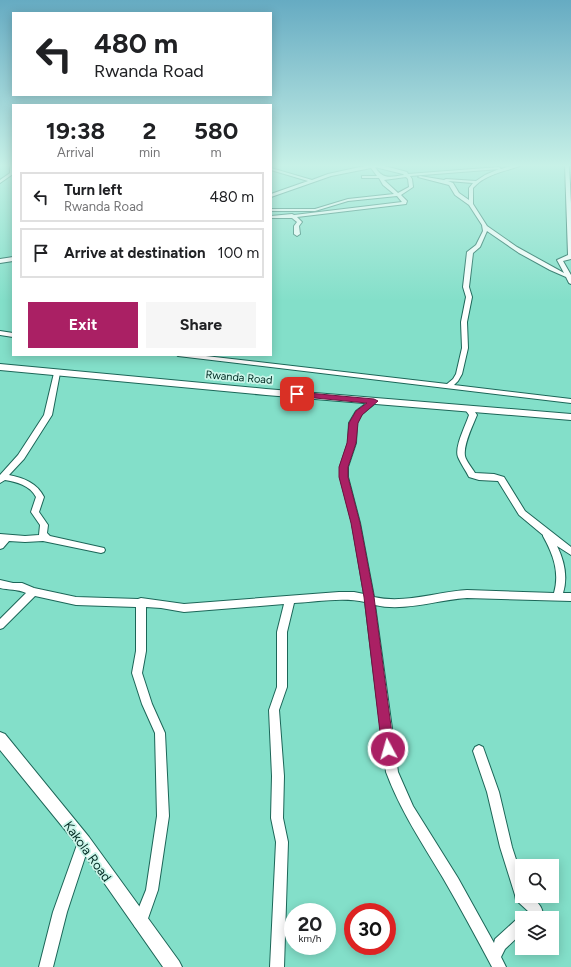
<!DOCTYPE html>
<html lang="en">
<head>
<meta charset="utf-8">
<style>
  body { margin:0; font-family:Figtree,sans-serif; background:#f6f6f6; color:#202124; height:100vh; display:flex; flex-direction:column; font-size:15px; white-space:nowrap }
  * { box-sizing:border-box; margin:0 }
  p { font-size:13px; color:#757577 }
  .icon { flex:none; width:22px; height:22px; fill:none; stroke:currentColor; stroke-width:2; stroke-linecap:round; stroke-linejoin:round }
  .map { position:relative; flex:1; overflow:hidden }
  .details { position:absolute; left:12px; top:104px; width:260px; height:252px; display:flex; flex-direction:column; background:#fff; border-radius:0px; box-shadow:0 2px 10px #0003 }
  .details>* { flex:none }
  .hud { position:absolute; left:12px; top:12px; width:260px; height:84px; border-radius:0px; box-shadow:0 2px 10px #0003; background:#fff; color:#202124; overflow:hidden }
  .controls { position:absolute; left:515px; top:859px; display:grid; gap:8px }
  .controls a { display:grid; place-items:center; width:44px; height:44px; border-radius:0px; background:#fff; box-shadow:0 2px 10px #0003; font-size:20px }
  .speed { position:absolute; left:284px; top:903px; display:flex; gap:8px; font-size:20px; font-weight:700; text-align:center }
  .speed>* { display:grid; place-content:center; width:52px; height:52px; border-radius:50%; background:#fff; box-shadow:0 2px 10px #0003; line-height:1 }
  .speed small { font-size:10px; font-weight:400 }
  .speed .limit { border:6px solid #d22; background:#fff; color:#111 }
  .pin { position:absolute; display:grid; place-items:center; width:34px; height:34px; color:#fff; margin:-17px; border-radius:8px; box-shadow:0 2px 6px #0006 }
  .me { position:absolute; width:44px; margin:-22px; rotate:354deg; stroke-linejoin:round; filter:drop-shadow(0 0 3px #0008) }
  .turn { display:flex; align-items:center; gap:14px; height:84px; padding:0 16px; font-size:18px }
  .turn .icon { width:52px; height:52px; stroke-width:2.5 }
  .turn b { display:block; font-size:28px; line-height:34px }
  .eta { display:flex; justify-content:space-evenly; align-items:center; height:68px; text-align:center }
  .eta b { font-size:24px; font-weight:700; line-height:28px }
  .primary-button { display:flex; gap:8px; margin-top:auto; padding:8px 16px }
  .primary-button a { flex:1; height:46px; border-radius:0px; background:#aa2064; color:#fff; font-size:16px; font-weight:700; line-height:46px; text-align:center }
  .primary-button a+a { background:#f6f6f6; color:#202124 }
  ul { padding:0; list-style:none }
  li { display:flex; align-items:center; gap:12px; height:50px; margin:0 8px 6px; padding:0 8px; border:2px solid #e0e0e0; border-radius:0px }
  li div { flex:1 }
  li b { display:block; font-size:15px }
  li em { font-style:normal }
  .map>svg:first-child { display:block }
  .lines { fill:none; stroke-linecap:round; stroke-linejoin:round }
  .minor-casing { stroke:#1c6658; stroke-width:2 }
  .major-casing { stroke:#1c6658; stroke-width:2 }
  .highway-casing { stroke:#1c6658; stroke-width:2 }
  .minor { fill:#fff; fill-rule:evenodd }
  .major { fill:#fff; fill-rule:evenodd }
  .highway { fill:#fff; fill-rule:evenodd }
  .route { fill:#aa2064; stroke:#6e1541 }
  .labels { text-anchor:middle; stroke-width:3.5; stroke-linejoin:round; paint-order:stroke }
  .street-label { font-size:11px; fill:#012a22; stroke:#cbf6ea }
  .near-street-label { font-size:13px; fill:#012a22; stroke:#cbf6ea }
</style>
</head>
<body>
<div class="map">
<svg width="571" height="967" viewBox="0 0 571 967">
  <rect width="100%" height="100%" fill="#83dfc9"/>
  <g class="lines">
    <defs>
      <g id="minor">
        <path d="M10 165H13V174L0 183V180L10 173Z"/>
        <path d="M369 165H381L407 172 408 174 499 167 501 169 513 165H522C505 172 486 173 473 188V204L487 226 517 247 564 273 557 260 568 255 565 165H569L571 203V259L563 261 571 275V284L569 283 566 277 550 270 519 253 487 231 480 247 473 253 469 287 472 297 467 322 468 348 462 374 458 381 454 385 571 399V403L178 356 177 355H197L447 384 453 379 456 374 462 348 461 322 466 297 463 287 467 252 476 245 483 231 482 225 469 205 455 195 449 185 418 177 420 176 444 180 446 179 476 181 485 175 499 169 410 176 412 179 413 187 401 195 407 201 406 204 297 217 302 222 299 226 300 234 297 236 294 234V226L297 222 292 218H271V216L292 214 294 215 402 202 397 196 348 201 315 211H271V209H315L348 199 394 194 383 185 379 178H362V176H377L371 168 331 176 271 197V194L308 181 271 170V168L312 180 328 174ZM375 167 403 174 404 175C390 177 383 180 375 167ZM406 177 408 179 409 187 398 193 384 180ZM448 181 473 183 469 188V200L459 193 453 183Z"/>
        <path d="M13 257V261L0 263V259Z"/>
        <path d="M0 331 13 333V337L0 335Z"/>
        <path d="M57 371 60 373 52 415 24 459 9 475C24 478 37 483 44 497L39 512 48 525 47 533 50 536 104 548 105 550 104 552 101 553 43 541 25 542 9 541 3 548 0 549V534L25 536 39 535 40 525 31 512 36 497C30 485 16 482 5 480L0 483V475L18 455 44 415 54 373Z"/>
        <path d="M372 399H376L378 401 362 414 357 423 356 443 348 467V477L360 523 374 597C404 604 436 592 467 590L554 593C560 572 553 554 543 536V535L519 515 498 481 479 480 469 477C466 471 461 464 458 457 454 447 466 425 469 415L464 408 468 406H471L477 415C473 425 463 445 465 456 466 461 472 468 475 473L494 474 504 477 525 511 571 547V555L557 546C564 560 568 577 563 593H571V601L467 598C437 600 404 612 375 605L398 772 413 806 458 878 494 943 495 939 517 919 522 917 524 918H522V933L505 949 501 957 506 967H492C476 937 460 907 443 878 422 843 400 810 386 772L365 602C342 597 317 602 294 603L287 632V687L279 710 284 776 283 818 288 842 284 967H270L276 842 271 818 272 776 269 710 277 687V632L284 604 184 612 161 608 146 607V651L142 673 152 704 165 733 169 816 158 890 145 927 140 929 135 927 133 922 146 890 157 816 155 733 142 704 132 673 136 651V607L76 605 35 596 3 628 0 629V619L26 593C18 589 8 590 0 588V580L13 583H22L34 588 76 597 138 599 141 598 184 604 339 592H354L364 594 352 523 340 477V467L348 443 349 423 356 411Z"/>
        <path d="M479 745 483 747 499 792 512 847 522 878V896H531C537 902 545 908 542 918H525L529 912 516 900 515 895 500 847 487 792 473 751 475 747Z"/>
        <path d="M84 836 88 838 90 842 67 912 53 967H39L53 912 78 842 80 838Z"/>
      </g>
      <path id="major" d="M0 732 5 734 89 837 179 961 182 967H163L79 847 0 750Z"/>
      <path id="highway" d="M0 364 266 389 571 414V420L266 395 0 370Z"/>
    </defs>
    <!-- minor casing -->
    <use href="#minor" class="minor-casing"/>
    <!-- major casing -->
    <use href="#major" class="major-casing"/>
    <!-- highway casing -->
    <use href="#highway" class="highway-casing"/>
    <!-- minor -->
    <use href="#minor" class="minor"/>
    <!-- major -->
    <use href="#major" class="major"/>
    <!-- highway -->
    <use href="#highway" class="highway"/>
  </g>
  <!-- sky -->
  <linearGradient id="sky" x2="0" y2="1"><stop stop-color="#66abc2"/><stop offset="0.55" stop-color="#c7f1e7"/><stop offset="1" stop-color="#c7f1e7" stop-opacity="0"/></linearGradient>
  <rect width="571" height="301" fill="url(#sky)"/>
  <!-- route -->
  <path class="route" d="M297 392 374 399 378 401 362 415 358 423 356 443 348 467V477L360 523 374 597 394 749 392 753 388 755 384 753 382 749 364 597 351 523 339 477V467L347 443 349 423 356 411 367 403 294 396 293 394Z"/>
  <g class="labels">
    <!-- street labels -->
    <g class="street-label">
      <text transform="translate(239 377) rotate(5)" y="4">Rwanda Road</text>
    </g>
    <!-- near-street labels -->
    <g class="near-street-label">
      <text transform="translate(88 851) rotate(54)" y="5">Kakola Road</text>
    </g>
  </g>
</svg>
<div class="controls">
<a><svg class="icon" aria-label="search" viewBox="0 0 24 24"><circle cx="10" cy="10" r="6"/><path d="M15 15l6 6"/></svg></a>
<a><svg class="icon" aria-label="layers" viewBox="0 0 24 24"><path d="M12 4l9 5-9 5-9-5zM3 14l9 5 9-5"/></svg></a>
</div>
<div class="speed"><div>20<small>km/h</small></div><div class="limit">30</div></div>
<div class="pin" style="left:297px;top:394px;background:#d93025"><svg class="icon" aria-label="arrive" viewBox="0 0 24 24"><path d="M6 21V4h12l-3 4 3 4H6"/></svg></div>
<svg class="me" style="left:388px;top:749px" viewBox="-20 -20 40 40"><circle r="17" fill="#aa2064" stroke="#fff" stroke-width="3"/><path d="M0-11L8 9 0 5-8 9z" fill="#fff"/></svg>
<div class="hud">
<div class="turn"><svg class="icon" aria-label="left" viewBox="0 0 24 24"><path d="M17 20v-9H6M10 6l-5 5 5 5"/></svg><div><b>480 m</b>Rwanda Road</div></div>
</div>
<section class="details">
<div class="eta">
<div><b>19:38</b><p>Arrival</p></div>
<div><b>2</b><p>min</p></div>
<div><b>580</b><p>m</p></div>
</div>
<ul>
<li><svg class="icon" aria-label="left" viewBox="0 0 24 24"><path d="M17 20v-9H6M10 6l-5 5 5 5"/></svg><div><b>Turn left</b><p>Rwanda Road</p></div><em>480 m</em></li>
<li><svg class="icon" aria-label="arrive" viewBox="0 0 24 24"><path d="M6 21V4h12l-3 4 3 4H6"/></svg><div><b>Arrive at destination</b></div><em>100 m</em></li>
</ul>
<div class="primary-button"><a>Exit</a><a>Share</a></div>
</section>
</div>
</body>
</html>
